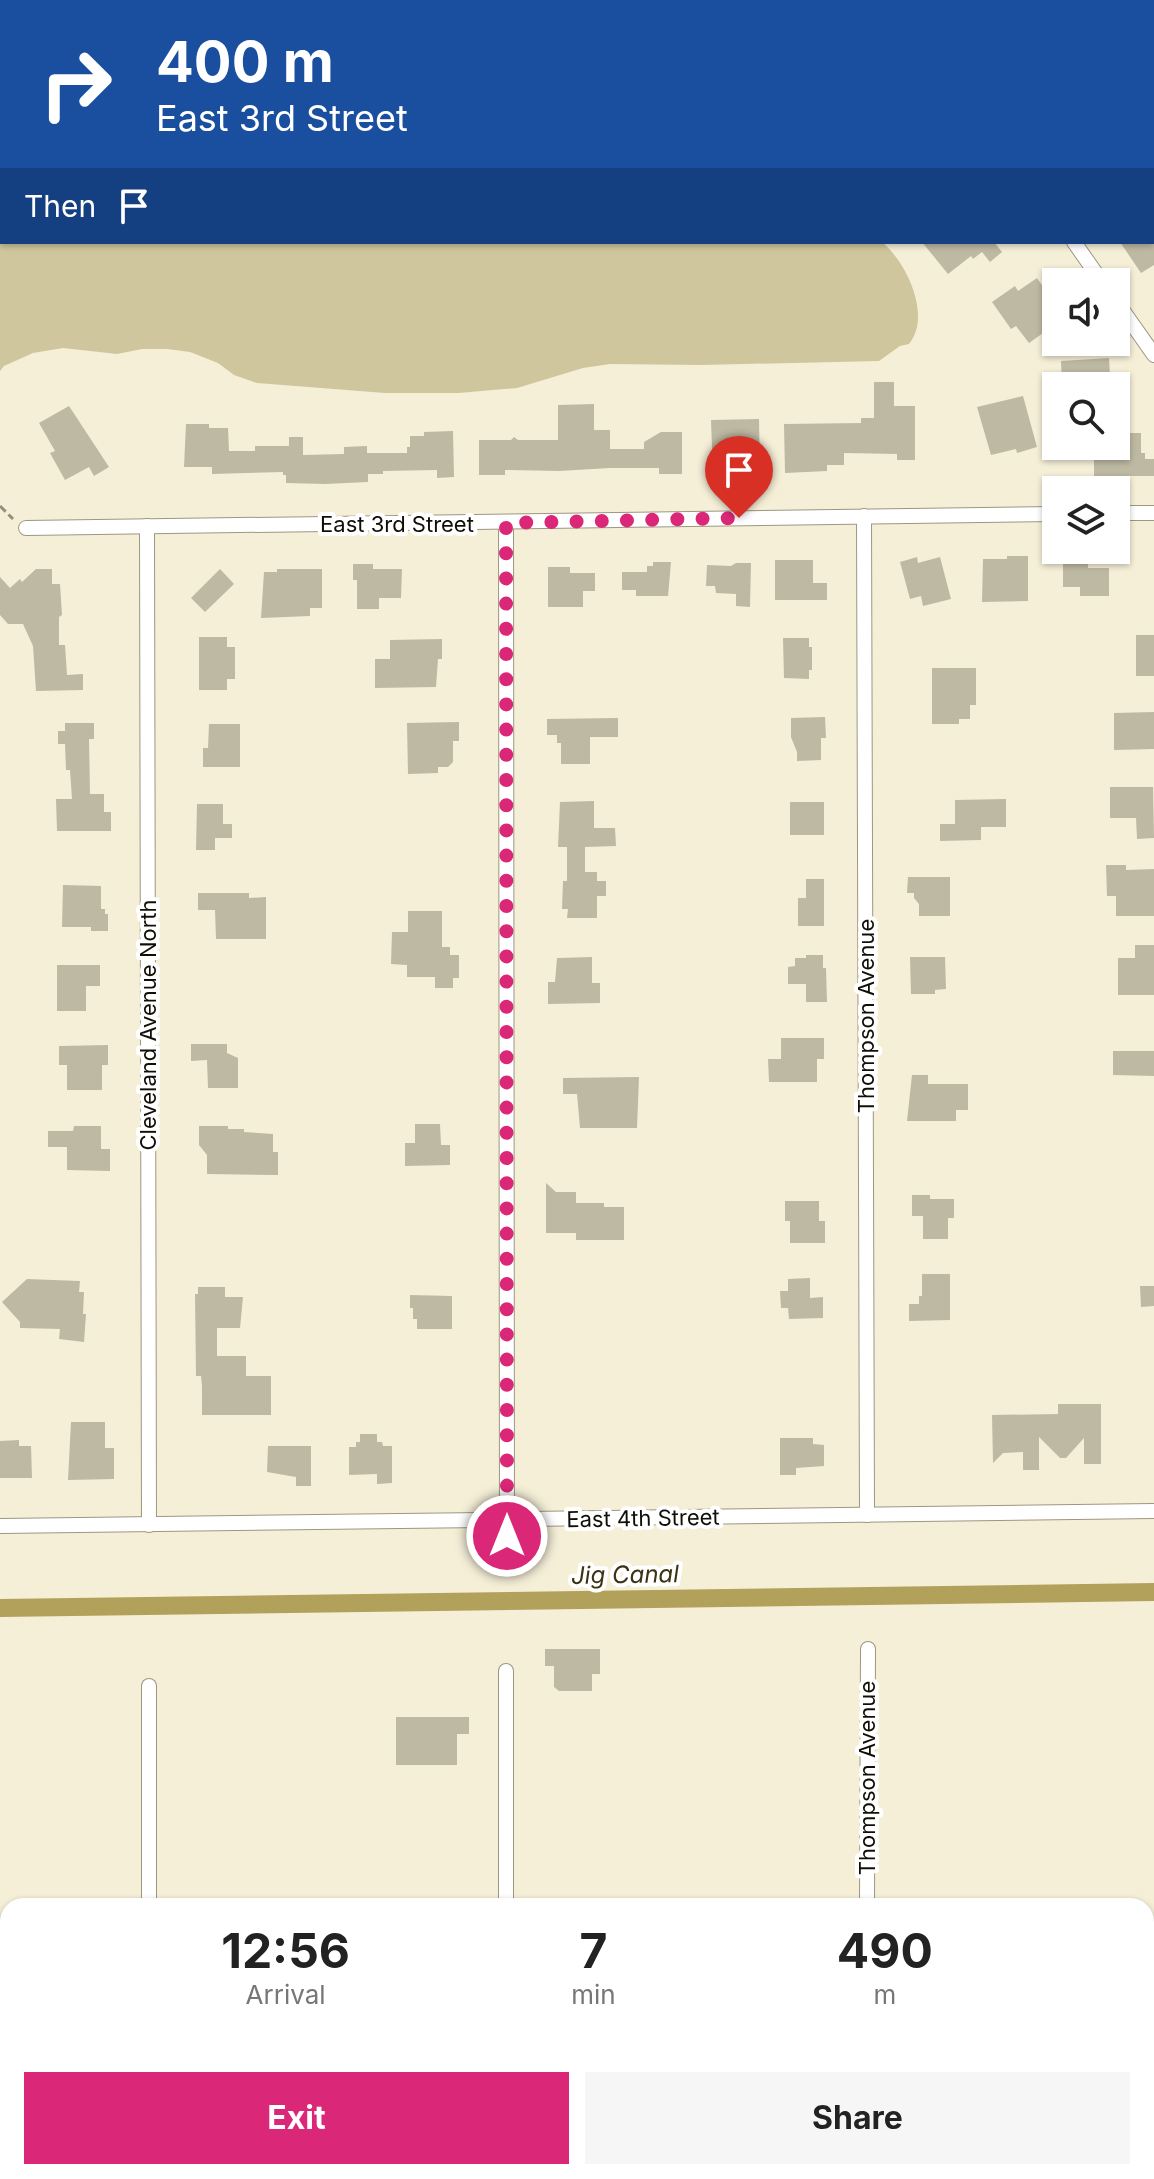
<!DOCTYPE html>
<html lang="en">
<head>
<meta charset="utf-8">
<style>
  body { margin:0; font-family:Inter,sans-serif; background:#f6f6f6; color:#222; height:100vh; display:flex; flex-direction:column; font-size:30px; white-space:nowrap }
  * { box-sizing:border-box; margin:0 }
  p { font-size:26px; color:#767676 }
  .icon { flex:none; width:44px; height:44px; fill:none; stroke:currentColor; stroke-width:2; stroke-linecap:round; stroke-linejoin:round }
  .map { position:relative; flex:1; overflow:hidden }
  .details { position:absolute; left:0px; top:1898px; width:1154px; height:282px; display:flex; flex-direction:column; background:#fff; border-radius:24px 24px 0 0; box-shadow:0 2px 6px #0004 }
  .details>* { flex:none }
  .top-card { position:absolute; left:0px; top:0px; width:1154px; height:244px; box-shadow:0 2px 6px #0004; background:#1a4fa0; color:#fff; overflow:hidden }
  .buttons { position:absolute; left:1042px; top:268px; display:grid; gap:16px }
  .buttons a { display:grid; place-items:center; width:88px; height:88px; border-radius:0px; background:#fff; box-shadow:0 2px 6px #0004; font-size:40px }
  .pin { position:absolute; display:grid; place-items:center; width:68px; height:68px; color:#fff; margin:-82px -34px; border-radius:50% 50% 50% 0; rotate:-45deg; box-shadow:0 0 8px #0007 }
  .pin .icon { rotate:45deg }
  .me { position:absolute; width:88px; margin:-44px; rotate:0deg; stroke-linejoin:round; filter:drop-shadow(0 0 6px #0008) }
  .turn { display:flex; align-items:center; gap:28px; height:168px; padding:0 24px; font-size:36px }
  .turn .icon { width:104px; height:104px; stroke-width:2.5 }
  .turn b { display:block; font-size:56px; line-height:68px }
  .then { display:flex; align-items:center; height:76px; padding:0 24px; background:#0003; gap:16px; font-size:30px }
  .eta { display:flex; justify-content:space-evenly; align-items:center; height:136px; text-align:center }
  .eta b { font-size:48px; font-weight:700; line-height:56px }
  .primary-button { display:flex; gap:16px; margin-top:auto; padding:16px 24px }
  .primary-button a { flex:1; height:92px; border-radius:0px; background:#db2777; color:#fff; font-size:32px; font-weight:700; line-height:92px; text-align:center }
  .primary-button a+a { background:#f6f6f6; color:#222 }
  .map>svg:first-child { display:block }
  .green { fill:#d0c69d }
  .lines { fill:none; stroke-linecap:round; stroke-linejoin:round }
  .canal { stroke:#b2a15a; stroke-width:18 }
  .building { fill:#beb9a3 }
  .minor-casing { stroke:#9c9782; stroke-width:16 }
  .path { stroke:#938f7f; stroke-width:3; stroke-dasharray:8 4; stroke-linecap:butt }
  .minor { stroke:#fff; stroke-width:14 }
  .route { stroke:#db2777; stroke-width:14; stroke-dasharray:0 25.2 }
  .labels { text-anchor:middle; stroke-width:8; stroke-linejoin:round; paint-order:stroke }
  .street-label { font-size:22px; fill:#100f07; stroke:#fff }
  .water-label { font-size:24px; font-style:italic; fill:#3b3313; stroke:#fff }
</style>
</head>
<body>
<div class="map">
<svg width="1154" height="2179" viewBox="0 0 1154 2179">
  <rect width="100%" height="100%" fill="#f5efd8"/>
  <!-- green -->
  <path class="green" d="M0 0H572L2 2V242H882C907 263 932 316 909 344L900 346 879 361 701 365 610 364 583 368 517 388 459 393H385L257 383 234 375 218 363 190 352 167 349H142L117 354 63 348 33 353 4 366 0 371Z"/>
  <g class="lines">
    <!-- canal -->
    <path class="canal" d="M0 1608 1154 1592"/>
  </g>
  <!-- building -->
  <g class="building">
    <path d="M922 242H994L1002 252 990 262 982 252 973 259 971 256 948 274Z"/>
    <path d="M1120 242H1154V265L1141 273Z"/>
    <path d="M1037 278 1051 298 1056 295V324L1029 343 1016 326 1011 329 992 302 1015 286 1018 291Z"/>
    <path d="M1109 358 1110 375H1103V379L1098 380 1099 386H1062L1061 361Z"/>
    <path d="M874 382H894V406H915V460H897V454L844 453V465H827V471L785 473 784 424 861 423V418H874Z"/>
    <path d="M1023 396 1037 447 1017 453 1016 449 991 455 977 407Z"/>
    <path d="M594 404V430H610V449H644V442L661 432H682V474H659V468H610L559 471 505 470V475H479V440H511L514 437 518 440H558V405Z"/>
    <path d="M69 406 109 467 94 476 89 467 65 480 50 453 55 451 39 423Z"/>
    <path d="M759 419 760 475 713 476 711 420Z"/>
    <path d="M186 424H209V428H228L229 451H255V446H289V437H303V455L344 454V447L367 446V453H407V447H410V436H424V432L453 431 454 477 437 478V470L383 471V474H368V482L325 484 286 483V475H283V472L212 474V467H184Z"/>
    <path d="M1116 433H1141V453H1145V459H1154V476H1094V446H1116Z"/>
    <path d="M1063 555H1080V564H1088V568H1109V596H1080V587H1063Z"/>
    <path d="M1007 556H1028V601L982 602 983 559H1007Z"/>
    <path d="M917 557 918 563 940 557 951 599 923 606 921 596 910 599 900 562Z"/>
    <path d="M775 560H813V583H827V600H775Z"/>
    <path d="M653 562H671L668 596H636V590H622V572H647V566H653Z"/>
    <path d="M736 563H751L750 607 736 606V594L716 593 715 586H706L707 565 731 566Z"/>
    <path d="M353 564H373V569H402L401 598H379V609H357V580H353Z"/>
    <path d="M548 567H570V573H595V591H583V607H548Z"/>
    <path d="M36 569H52V584H60L62 615 59 617V645H65L67 675 83 674V690L36 691 33 646 23 624H8L0 615V577L10 588 20 579 22 582Z"/>
    <path d="M220 569 234 584 205 612 191 598Z"/>
    <path d="M277 569H322V608H310V616L261 618 264 572H277Z"/>
    <rect x="1136" y="635" width="18" height="41"/>
    <path d="M199 637H227V647H235V679H227V690H199Z"/>
    <path d="M783 638H809V647H812V670H809V679L784 678Z"/>
    <path d="M442 639V659H438L436 687 375 688V659H390V640Z"/>
    <path d="M932 668H976V705H970V719H959V724H932Z"/>
    <path d="M1154 712V749L1114 750V713Z"/>
    <path d="M825 717 826 738H821V760L797 761V752L791 737V718Z"/>
    <path d="M618 718V737H590V764H561V743H557V735H547V719Z"/>
    <path d="M459 722V741H453V762L448 767H438V773L408 774 407 723Z"/>
    <path d="M65 723H94V739H89L90 794H104V812H111V831H57L56 799H72L70 770H66L65 744H58V731H65Z"/>
    <path d="M209 724H240V767H203V748H208Z"/>
    <path d="M1110 787H1153L1154 838 1137 839 1136 818H1110Z"/>
    <path d="M1006 799V827H981V840L940 841V824H955V800Z"/>
    <path d="M594 801V828H615L616 846 585 847V872H597V881H606V896H597V918H567L568 909H562L563 881H567V847H558L560 802Z"/>
    <rect x="790" y="802" width="34" height="33"/>
    <path d="M197 804H223V824H232V838H215V850H196Z"/>
    <path d="M1106 865H1126V870L1154 869V916H1116V896H1107Z"/>
    <path d="M908 877H950V916H919V904L914 898V893H907Z"/>
    <path d="M806 879H824V926H798V898H806Z"/>
    <path d="M63 885 101 886V909H105V914H108V931H91V927H62Z"/>
    <path d="M198 893H249V898L266 897V939H216L215 910H198Z"/>
    <path d="M408 911H442V947H450V955H459V978H453V988H435V977H407V965L391 964 392 932H408Z"/>
    <path d="M1135 945H1154V995H1118V958H1135Z"/>
    <path d="M806 955H823V968H826L827 1002H806V984H788V967L795 966V958H806Z"/>
    <path d="M592 957V983H600V1003L548 1004V982H555L557 958Z"/>
    <path d="M910 957H945L946 989 935 990V994H911Z"/>
    <path d="M57 965H100V986H86V1011H57Z"/>
    <path d="M781 1038H824V1059H817V1082H769L768 1059H781Z"/>
    <path d="M191 1044H227V1053L238 1058V1088H208L207 1060 191 1061Z"/>
    <path d="M108 1045V1065H102V1090H67V1065H59V1046Z"/>
    <path d="M1113 1051H1154V1076L1113 1075Z"/>
    <path d="M912 1075H928V1084H968V1110H956V1121H907Z"/>
    <path d="M639 1077 637 1128H580L577 1094H563V1078Z"/>
    <path d="M415 1124H440L441 1145H450V1165L405 1166V1143H415Z"/>
    <path d="M74 1126H101V1149H110V1171L67 1170V1147H48V1131H73Z"/>
    <path d="M199 1126H228V1129H244V1132L273 1134V1152H278V1175L207 1174V1155L199 1145Z"/>
    <path d="M546 1183 556 1192H576V1203H604V1207H624V1240H576V1233H546Z"/>
    <path d="M912 1195H930V1199H954V1218H948V1239H923V1216H912Z"/>
    <path d="M785 1201H819V1221H825V1243H790V1221H785Z"/>
    <path d="M922 1274H950V1320L909 1321V1304H919V1296H922Z"/>
    <path d="M810 1278V1298L823 1297V1318L789 1319 788 1308H781L780 1291H788V1279Z"/>
    <path d="M27 1279 80 1281 79 1292H84L83 1314H86L84 1342 59 1339 60 1329 20 1328V1322L2 1302Z"/>
    <path d="M1140 1286H1154V1306L1141 1307Z"/>
    <path d="M198 1287H225V1297H243L240 1328H217V1356H246V1376H271V1415H202V1386L201 1376H196L195 1294H198Z"/>
    <path d="M410 1295 452 1296V1329H417V1319H413V1308H410Z"/>
    <path d="M1058 1404H1101V1464H1084V1438L1066 1458H1060L1039 1437V1470H1023V1452L1003 1453 993 1463 992 1415 1058 1414Z"/>
    <path d="M71 1422H105V1448H114V1479L68 1480Z"/>
    <path d="M360 1434H377V1442H382L383 1446H392V1483L377 1484V1474L349 1475V1447H356V1442H360Z"/>
    <path d="M780 1438H813V1444L824 1445V1466L796 1468V1475H780Z"/>
    <path d="M19 1440V1446H31L32 1478H0V1441Z"/>
    <path d="M268 1446H311V1486H296V1477L267 1472Z"/>
    <path d="M545 1649H600V1674H592V1691H559L554 1687V1666H545Z"/>
    <path d="M396 1717H469V1734H457V1765H396Z"/>
  </g>
  <g class="lines">
    <defs>
      <g id="minor">
        <path d="M905 0 906 2"/>
        <path d="M869 2 871 0"/>
        <path d="M1074 242 1102 282"/>
        <path d="M1116 301 1154 355"/>
        <path d="M1116 513H1154"/>
        <path d="M864 516 867 1515"/>
        <path d="M506 523 507 1536"/>
        <path d="M147 526 149 1525"/>
        <path d="M26 528 1056 514"/>
        <path d="M0 1526 484 1520 507 1536 526 1519 1154 1511"/>
        <path d="M506 1671V1906"/>
        <path d="M149 1906V1686"/>
        <path d="M867 1906 868 1649"/>
        <path d="M506 2172V2179"/>
        <path d="M149 2179V2172"/>
        <path d="M867 2179V2172"/>
      </g>
    </defs>
    <!-- minor casing -->
    <use href="#minor" class="minor-casing"/>
    <!-- path -->
    <path class="path" d="M0 506 13 519"/>
    <!-- minor -->
    <use href="#minor" class="minor"/>
  </g>
  <g class="lines">
    <!-- route -->
    <path class="route" d="M507 1536 506 523 739 518"/>
  </g>
  <g class="labels">
    <!-- street labels -->
    <g class="street-label">
      <text x="397" y="532">East 3rd Street</text>
      <text transform="translate(866 1016) rotate(-90)" y="8">Thompson Avenue</text>
      <text transform="translate(148 1025) rotate(-90)" y="8">Cleveland Avenue North</text>
      <text transform="translate(643 1518) rotate(-1)" y="8">East 4th Street</text>
      <text transform="translate(867 1778) rotate(-90)" y="8">Thompson Avenue</text>
    </g>
    <!-- water labels -->
    <g class="water-label">
      <text transform="translate(625 1575) rotate(-1)" y="8">Jig Canal</text>
    </g>
  </g>
</svg>
<div class="buttons">
<a><svg class="icon" aria-label="sound" viewBox="0 0 24 24"><path d="M4 9h4l5-4v14l-5-4H4zM17 9q2 3 0 6"/></svg></a>
<a><svg class="icon" aria-label="search" viewBox="0 0 24 24"><circle cx="10" cy="10" r="6"/><path d="M15 15l6 6"/></svg></a>
<a><svg class="icon" aria-label="layers" viewBox="0 0 24 24"><path d="M12 4l9 5-9 5-9-5zM3 14l9 5 9-5"/></svg></a>
</div>
<div class="pin" style="left:739px;top:518px;background:#d93025"><svg class="icon" aria-label="arrive" viewBox="0 0 24 24"><path d="M6 21V4h12l-3 4 3 4H6"/></svg></div>
<svg class="me" style="left:507px;top:1536px" viewBox="-20 -20 40 40"><circle r="17" fill="#db2777" stroke="#fff" stroke-width="3"/><path d="M0-11L8 9 0 5-8 9z" fill="#fff"/></svg>
<div class="top-card">
<div class="turn"><svg class="icon" aria-label="right" viewBox="0 0 24 24"><path d="M7 20v-9h11M14 6l5 5-5 5"/></svg><div><b>400 m</b>East 3rd Street</div></div>
<div class="then">Then<svg class="icon" aria-label="arrive" viewBox="0 0 24 24"><path d="M6 21V4h12l-3 4 3 4H6"/></svg></div>
</div>
<section class="details">
<div class="eta">
<div><b>12:56</b><p>Arrival</p></div>
<div><b>7</b><p>min</p></div>
<div><b>490</b><p>m</p></div>
</div>
<div class="primary-button"><a>Exit</a><a>Share</a></div>
</section>
</div>
</body>
</html>
